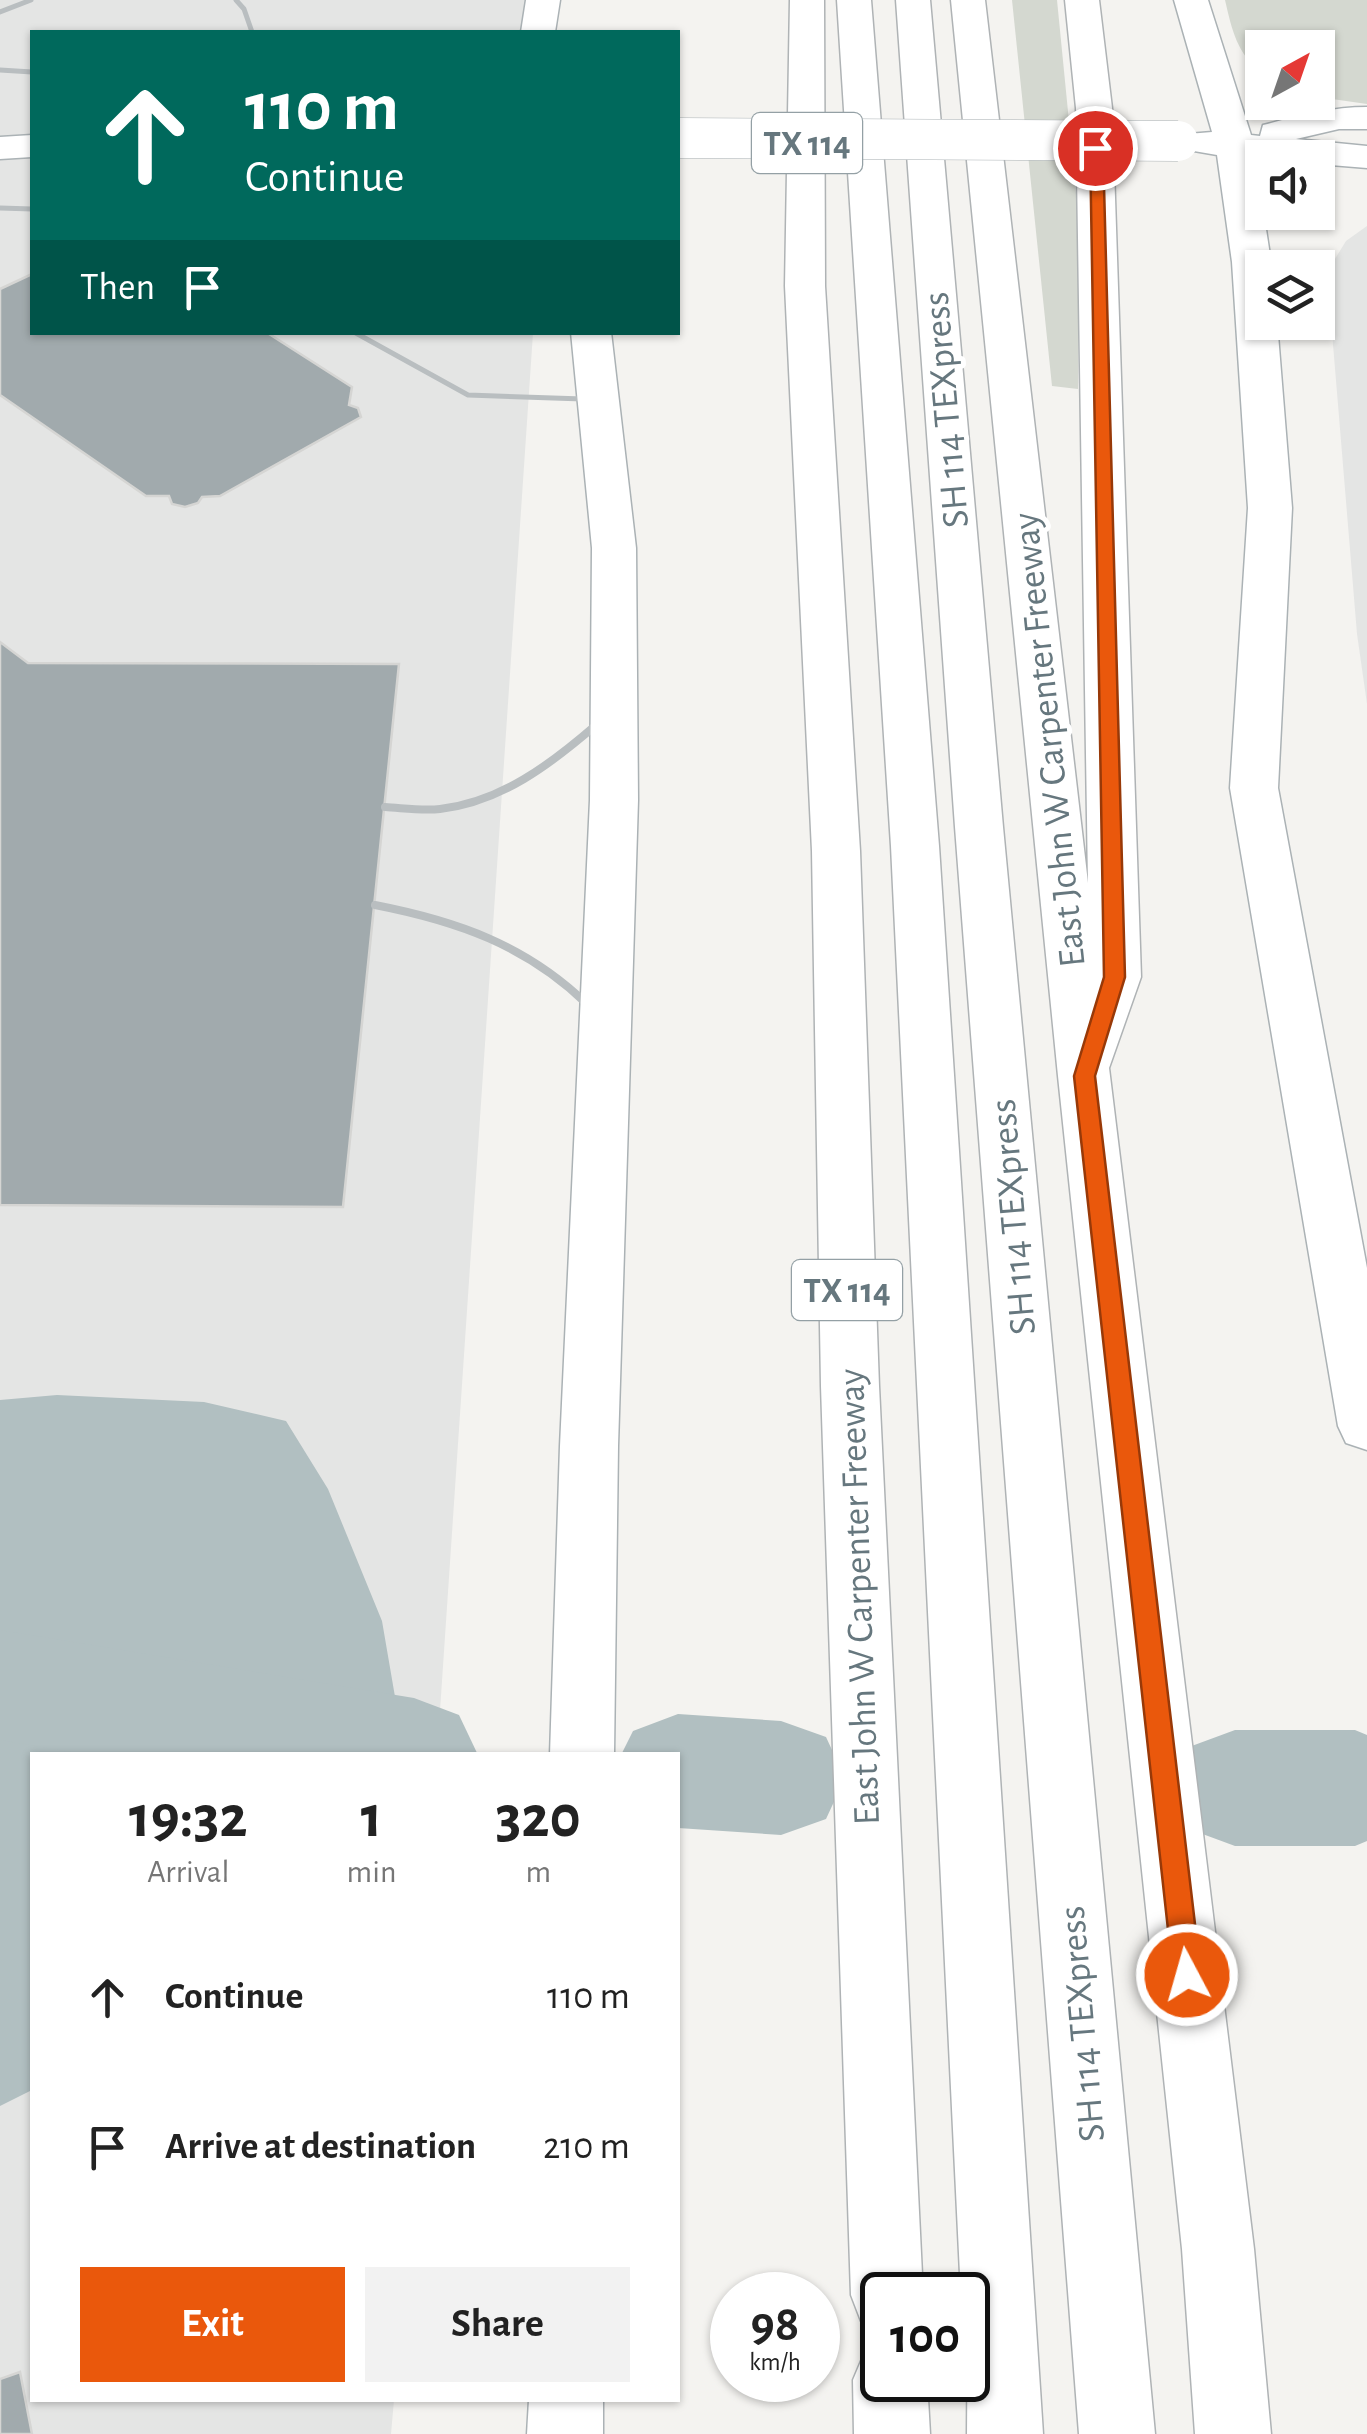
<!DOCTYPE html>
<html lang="en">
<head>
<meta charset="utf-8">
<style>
  body { margin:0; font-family:"Alegreya Sans",sans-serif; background:#f2f2f2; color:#222; height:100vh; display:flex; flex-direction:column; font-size:38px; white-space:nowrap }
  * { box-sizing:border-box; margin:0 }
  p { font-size:32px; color:#767676 }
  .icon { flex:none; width:55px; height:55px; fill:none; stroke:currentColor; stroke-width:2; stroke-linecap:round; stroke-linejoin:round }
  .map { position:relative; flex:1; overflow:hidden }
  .details { position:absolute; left:30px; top:1752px; width:650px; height:650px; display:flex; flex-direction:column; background:#fff; border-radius:0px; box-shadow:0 2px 8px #0004 }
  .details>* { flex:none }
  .hud { position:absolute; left:30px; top:30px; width:650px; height:305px; border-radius:0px; box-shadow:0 2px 8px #0004; background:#00695c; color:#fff; overflow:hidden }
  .needle { width:65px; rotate:40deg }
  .buttons { position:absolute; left:1245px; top:30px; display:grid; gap:20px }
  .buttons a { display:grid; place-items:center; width:90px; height:90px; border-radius:0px; background:#fff; box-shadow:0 2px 8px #0004; font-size:50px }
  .speed { position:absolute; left:710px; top:2272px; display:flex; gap:20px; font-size:50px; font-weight:700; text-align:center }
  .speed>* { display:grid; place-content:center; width:130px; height:130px; border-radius:50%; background:#fff; box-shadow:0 2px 8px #0004; line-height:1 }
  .speed small { font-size:25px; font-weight:400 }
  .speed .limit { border:5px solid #111; border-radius:15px; background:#fff; color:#111 }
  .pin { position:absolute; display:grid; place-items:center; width:85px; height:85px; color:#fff; margin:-42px; border:5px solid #fff; border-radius:50%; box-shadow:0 2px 10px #0007 }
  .me { position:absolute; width:110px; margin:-55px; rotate:354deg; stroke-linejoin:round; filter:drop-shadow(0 0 8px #0008) }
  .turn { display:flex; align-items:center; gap:35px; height:210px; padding:0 50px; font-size:45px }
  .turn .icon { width:130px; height:130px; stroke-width:2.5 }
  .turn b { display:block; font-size:70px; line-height:85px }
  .then { display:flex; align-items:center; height:95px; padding:0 50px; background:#0003; gap:20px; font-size:38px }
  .eta { display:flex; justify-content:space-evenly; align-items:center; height:170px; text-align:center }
  .eta b { font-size:60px; font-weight:700; line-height:70px }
  .cta { display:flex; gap:20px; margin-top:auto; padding:20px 50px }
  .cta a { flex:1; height:115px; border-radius:0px; background:#ea580c; color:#fff; font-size:40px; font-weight:700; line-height:115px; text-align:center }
  .cta a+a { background:#f2f2f2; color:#222 }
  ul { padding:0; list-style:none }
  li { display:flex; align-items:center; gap:30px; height:150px; padding:0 50px }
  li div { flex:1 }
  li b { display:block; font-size:38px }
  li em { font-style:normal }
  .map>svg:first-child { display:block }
  .built { fill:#e4e5e4 }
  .green { fill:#d4d8d0 }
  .water { fill:#b1bfc1 }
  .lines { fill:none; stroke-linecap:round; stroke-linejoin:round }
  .river { fill:#b1bfc1; fill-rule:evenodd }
  .building { fill:#a1aaad; stroke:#d5d5d3; stroke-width:2.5 }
  .secondary-casing { stroke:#abb2b5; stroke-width:3 }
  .highway-casing { stroke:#afb3b5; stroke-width:3 }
  .lane-far1 { stroke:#b9bec0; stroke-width:5 }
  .lane { stroke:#b9bec0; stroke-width:8 }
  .secondary { fill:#fff; fill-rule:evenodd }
  .highway { fill:#fff; fill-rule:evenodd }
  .secondary-bridge-casing { stroke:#abb2b5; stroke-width:41; stroke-linecap:butt }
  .secondary-bridge { stroke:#fff; stroke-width:40 }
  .route { fill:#ea580c; stroke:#983908; stroke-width:2.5 }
  .labels { text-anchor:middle; stroke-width:10; stroke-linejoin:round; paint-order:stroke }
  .shield { fill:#fff; stroke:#94a0a5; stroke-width:2.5 }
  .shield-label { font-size:35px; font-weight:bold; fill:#66777e }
  .street-label { font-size:38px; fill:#66777e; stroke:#fff }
</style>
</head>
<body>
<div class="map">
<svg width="1367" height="2434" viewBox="0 0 1367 2434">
  <rect width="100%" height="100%" fill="#f4f3f0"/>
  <!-- built -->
  <g class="built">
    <path d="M0 0H555L553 32H32V332L533 333 437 1755H32V2400H394L391 2434H0Z"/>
    <path d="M1367 226V704L1357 634 1327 272 1346 241Z"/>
  </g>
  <!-- green -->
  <g class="green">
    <path d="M1012 0H1057L1079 223 1078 389 1052 386Z"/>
    <path d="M1225 0H1367V104L1318 97V48H1262V73C1237 54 1232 30 1225 0Z"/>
  </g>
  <!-- water -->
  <path class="water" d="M57 1395 204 1402 286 1421 328 1489 382 1621 405 1755H32V2090L0 2106V1400Z"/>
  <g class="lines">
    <!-- river -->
    <g class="river">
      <path d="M0 1630 414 1698 459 1715 478 1755H88L0 1740Z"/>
      <path d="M678 1714 781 1721 826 1737 845 1778 826 1819 781 1835 678 1828V1755H621L633 1731Z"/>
      <path d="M1235 1730H1355L1367 1735V1841L1355 1846H1235L1189 1829 1171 1788 1189 1747Z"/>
    </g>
  </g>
  <!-- building -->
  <g class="building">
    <path d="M32 274V332H266L352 387 349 405 358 408 361 417 220 496 202 497 198 503 185 507 172 504 169 496H146L0 395V289Z"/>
    <path d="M0 642 28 663 399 664 343 1207 0 1205Z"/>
    <path d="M20 2372 32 2434H0V2379Z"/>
  </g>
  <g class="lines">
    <defs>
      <g id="secondary">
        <path d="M526 0H560L555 32H521Z"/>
        <path d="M1174 0H1208L1251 135 1260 136 1263 125C1298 116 1331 107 1367 107V129H1339L1296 139 1367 146V168L1318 164V158H1255L1272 268H1262V322H1277L1292 508 1278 788 1367 1268V1450L1346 1443 1338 1426 1230 788 1248 508 1232 262 1217 155 1188 150 1182 142 1188 134 1212 132Z"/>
        <path d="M32 135V157L0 159V137Z"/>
        <path d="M571 332H611L636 548 638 800 618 1446 614 1755H550L560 1446 590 800 592 548Z"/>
        <path d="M529 2400H603V2434H527Z"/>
      </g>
      <g id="highway">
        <path d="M790 0H824L825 286 860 851 879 1386 923 2295H882V2330L861 2321 851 2295 821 1386 812 851 785 286Z"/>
        <path d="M837 0H871L939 846 1043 2434H967L968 2295H961L891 846Z"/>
        <path d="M896 0H930L1003 827 1155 2434H1079L955 827Z"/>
        <path d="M951 0H985L1088 883 1076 108 1065 0H1099L1112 108 1141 977 1109 1068 1254 2249 1271 2434H1195L1182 2249 1058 1076Z"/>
        <path d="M882 2346V2380H927L930 2434H854L853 2380 864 2354Z"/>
      </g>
    </defs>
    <!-- secondary casing -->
    <use href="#secondary" class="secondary-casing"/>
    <!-- highway casing -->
    <use href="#highway" class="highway-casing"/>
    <!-- lane-far1 -->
    <g class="lane-far1">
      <path d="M236 0 244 9 252 32"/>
      <path d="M0 12 31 0"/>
      <path d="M0 70 32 72"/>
      <path d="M0 208 32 209"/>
      <path d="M354 332 468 395 583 399"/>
    </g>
    <!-- lane -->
    <g class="lane">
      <path d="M385 807C403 808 422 811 440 809 501 802 551 764 596 725"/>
      <path d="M375 905C457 921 526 945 587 1004"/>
    </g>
    <!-- secondary -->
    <use href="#secondary" class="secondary"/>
    <!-- highway -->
    <use href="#highway" class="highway"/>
    <defs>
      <path id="secondary-bridge" d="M678 138 1178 141"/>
    </defs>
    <!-- secondary-bridge casing -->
    <use href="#secondary-bridge" class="secondary-bridge-casing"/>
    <!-- secondary-bridge -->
    <use href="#secondary-bridge" class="secondary-bridge"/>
  </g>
  <!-- route -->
  <path class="route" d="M1090 144 1103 148 1125 977 1095 1076 1201 1975 1197 1985 1187 1988 1177 1985 1173 1975 1074 1076 1104 977Z"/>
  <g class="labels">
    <!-- shield labels -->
    <g class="shield">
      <rect x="752" y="113" width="110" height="60" rx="8"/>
      <rect x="792" y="1260" width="110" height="60" rx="8"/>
    </g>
    <g class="shield-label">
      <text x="807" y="155">TX 114</text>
      <text x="847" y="1302">TX 114</text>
    </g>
    <!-- street labels -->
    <g class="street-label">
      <text transform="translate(945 410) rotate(-95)" y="13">SH 114 TEXpress</text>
      <text transform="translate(1048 740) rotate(-96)" y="13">East John W Carpenter Freeway</text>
      <text transform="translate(1012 1217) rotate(-95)" y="13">SH 114 TEXpress</text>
      <text transform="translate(858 1597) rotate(-92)" y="13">East John W Carpenter Freeway</text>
      <text transform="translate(1081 2024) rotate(-95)" y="13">SH 114 TEXpress</text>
    </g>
  </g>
</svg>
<div class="buttons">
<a><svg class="needle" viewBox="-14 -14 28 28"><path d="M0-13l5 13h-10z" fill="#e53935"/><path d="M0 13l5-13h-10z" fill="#767676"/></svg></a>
<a><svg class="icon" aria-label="sound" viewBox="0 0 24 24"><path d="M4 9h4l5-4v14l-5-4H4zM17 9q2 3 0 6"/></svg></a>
<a><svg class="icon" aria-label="layers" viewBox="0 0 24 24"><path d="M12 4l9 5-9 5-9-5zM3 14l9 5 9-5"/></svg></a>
</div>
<div class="speed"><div>98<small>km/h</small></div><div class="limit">100</div></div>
<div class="pin" style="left:1095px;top:148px;background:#d93025"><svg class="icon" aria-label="arrive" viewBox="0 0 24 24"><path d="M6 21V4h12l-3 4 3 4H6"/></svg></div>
<svg class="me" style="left:1187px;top:1975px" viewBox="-20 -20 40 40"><circle r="17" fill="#ea580c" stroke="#fff" stroke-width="3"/><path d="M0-11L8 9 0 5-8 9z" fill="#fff"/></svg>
<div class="hud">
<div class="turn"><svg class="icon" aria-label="ahead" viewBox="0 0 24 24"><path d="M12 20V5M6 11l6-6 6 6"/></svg><div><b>110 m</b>Continue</div></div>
<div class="then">Then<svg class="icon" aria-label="arrive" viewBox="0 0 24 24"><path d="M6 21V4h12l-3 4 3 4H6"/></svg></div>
</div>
<section class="details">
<div class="eta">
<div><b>19:32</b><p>Arrival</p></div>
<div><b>1</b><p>min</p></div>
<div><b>320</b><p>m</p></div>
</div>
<ul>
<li><svg class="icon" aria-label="ahead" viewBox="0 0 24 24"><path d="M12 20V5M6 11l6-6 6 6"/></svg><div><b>Continue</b></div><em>110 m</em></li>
<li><svg class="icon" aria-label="arrive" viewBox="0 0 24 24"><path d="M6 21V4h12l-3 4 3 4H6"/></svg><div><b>Arrive at destination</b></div><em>210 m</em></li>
</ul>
<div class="cta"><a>Exit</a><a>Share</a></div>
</section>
</div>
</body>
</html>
